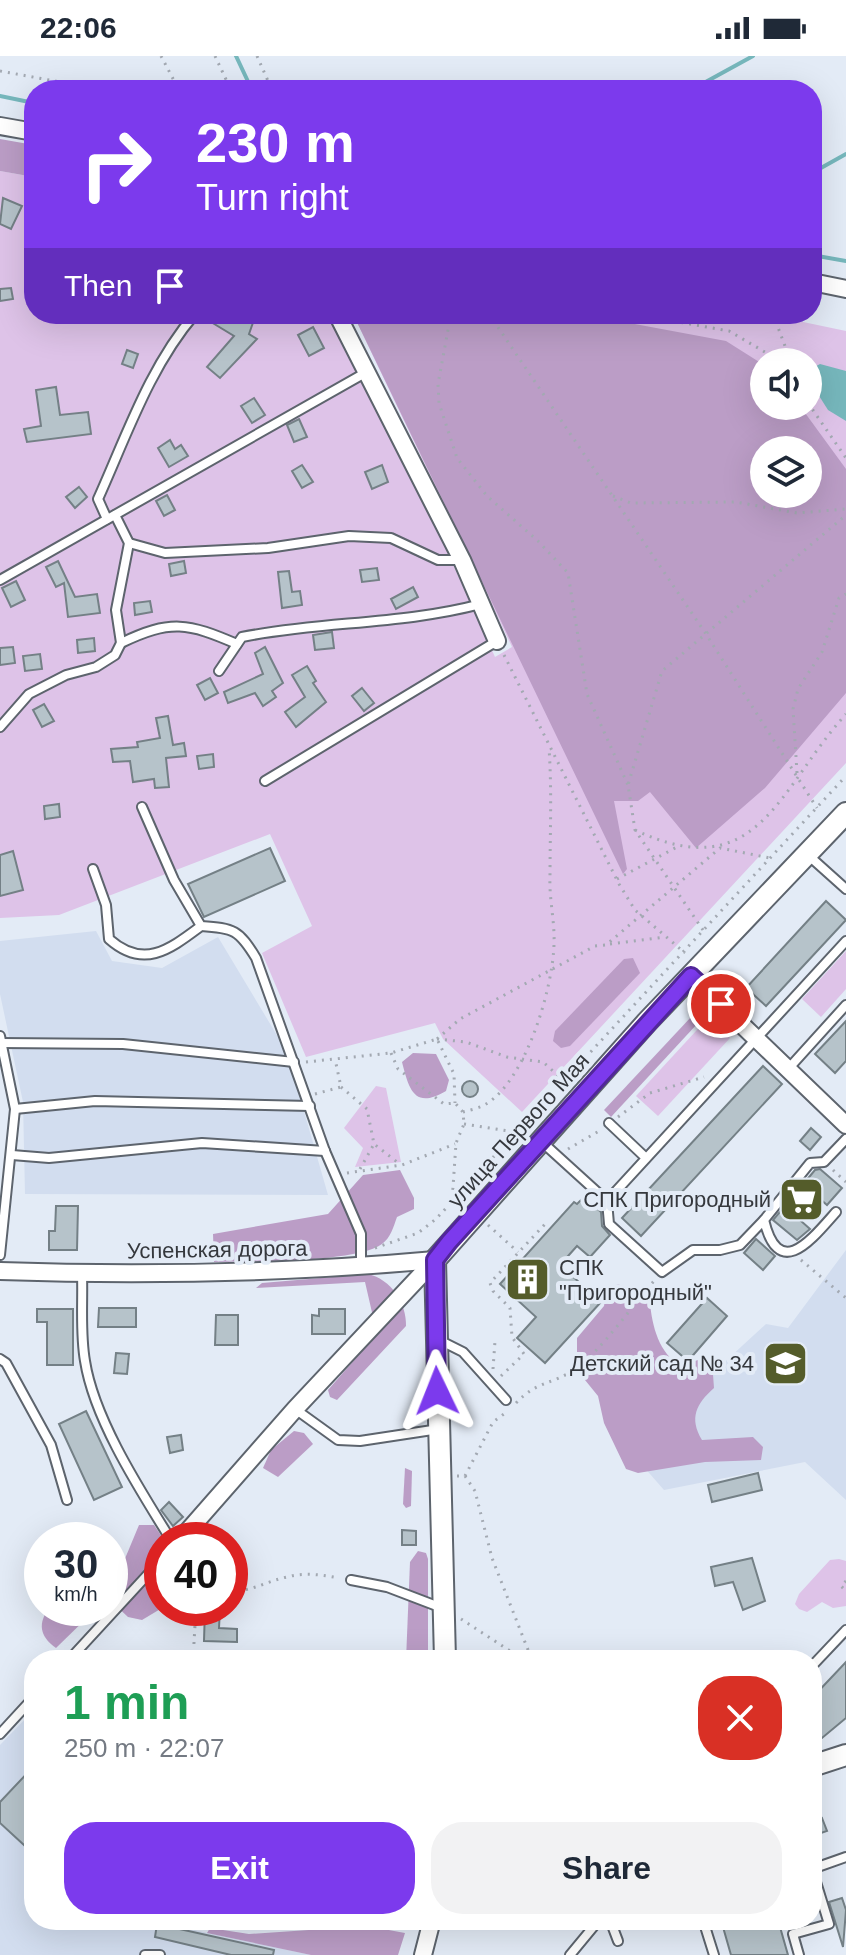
<!DOCTYPE html>
<html lang="en">
<head>
<meta charset="utf-8">
<style>
  body { margin:0; font-family:Helvetica,sans-serif; background:#f2f2f3; color:#1f2937; height:100vh; display:flex; flex-direction:column; font-size:30px; white-space:nowrap }
  * { box-sizing:border-box; margin:0 }
  p { font-size:26px; color:#747a83 }
  .icon { flex:none; width:44px; height:44px; fill:none; stroke:currentColor; stroke-width:2; stroke-linecap:round; stroke-linejoin:round }
  .map { position:relative; flex:1; overflow:hidden }
  .side { position:absolute; left:24px; top:1594px; width:798px; height:280px; display:flex; flex-direction:column; background:#fff; border-radius:32px; box-shadow:0 8px 32px #0002 }
  .side>* { flex:none }
  .top-card { position:absolute; left:24px; top:24px; width:798px; height:244px; border-radius:32px; box-shadow:0 8px 32px #0002; background:#7c3aed; color:#fff; overflow:hidden }
  .fabs { position:absolute; left:750px; top:292px; display:grid; gap:16px }
  .fabs a { display:grid; place-items:center; width:72px; height:72px; border-radius:50%; background:#fff; box-shadow:0 8px 32px #0002; font-size:40px }
  .speed { position:absolute; left:24px; top:1466px; display:flex; gap:16px; font-size:40px; font-weight:700; text-align:center }
  .speed>* { display:grid; place-content:center; width:104px; height:104px; border-radius:50%; background:#fff; box-shadow:0 8px 32px #0002; line-height:1 }
  .speed small { font-size:20px; font-weight:400 }
  .speed .limit { border:12px solid #d22; background:#fff; color:#111 }
  .pin { position:absolute; display:grid; place-items:center; width:68px; height:68px; color:#fff; margin:-34px; border:4px solid #fff; border-radius:50%; box-shadow:0 2px 8px #0007 }
  .me { position:absolute; width:88px; margin:-44px; rotate:358deg; stroke-linejoin:round; filter:drop-shadow(0 0 6px #0008) }
  .turn { display:flex; align-items:center; gap:28px; height:168px; padding:0 40px; font-size:36px }
  .turn .icon { width:104px; height:104px; stroke-width:2.5 }
  .turn b { display:block; font-size:56px; line-height:68px }
  .then { display:flex; align-items:center; height:76px; padding:0 40px; background:#0003; gap:16px; font-size:30px }
  .round { display:grid; place-items:center; flex:none; width:84px; height:84px; border-radius:32px; background:#f2f2f3 }
  .headline { display:flex; align-items:center; justify-content:space-between; height:136px; padding:0 40px }
  h1 { font-size:48px; font-weight:800; line-height:60px; color:#1e9e55 }
  .primary-button { display:flex; gap:16px; margin-top:auto; padding:16px 40px }
  .primary-button a { flex:1; height:92px; border-radius:32px; background:#7c3aed; color:#fff; font-size:32px; font-weight:800; line-height:92px; text-align:center }
  .primary-button a+a { background:#f2f2f3; color:#1f2937 }
  .status { display:flex; justify-content:space-between; align-items:center; height:56px; padding:0 40px; background:#fff; direction:ltr }
  .status svg { height:22px; fill:currentColor }
  .map>svg:first-child { display:block }
  .built { fill:#d2ddef }
  .green { fill:#dec3e8; fill-rule:evenodd }
  .forest { fill:#bb9dc6; fill-rule:evenodd }
  .water { fill:#76b7bc }
  .lines { fill:none; stroke-linecap:round; stroke-linejoin:round }
  .stream { stroke:#76b7bc; stroke-width:4 }
  .building { fill:#b6c3ca; stroke:#748086; stroke-width:2 }
  .service-casing { stroke:#5d646d; stroke-width:12 }
  .minor-casing { stroke:#5d646d; stroke-width:20 }
  .tertiary-casing { stroke:#5d646d; stroke-width:24 }
  .path { stroke:#a3a9b2; stroke-width:3; stroke-dasharray:2 6; stroke-linecap:butt }
  .service { stroke:#fff; stroke-width:8 }
  .minor { stroke:#fff; stroke-width:16 }
  .tertiary { stroke:#fff; stroke-width:20 }
  .route-casing { stroke:#51269a; stroke-width:20 }
  .route { stroke:#7c3aed; stroke-width:14 }
  .labels { text-anchor:middle; stroke-width:8; stroke-linejoin:round; paint-order:stroke }
  .street-label { font-size:22px; fill:#35383d; stroke:#e3ebf6 }
  .poi-label { font-size:22px; fill:#35383d; stroke:#e3ebf6; text-anchor:end }
</style>
</head>
<body>
<div class="status"><b>22:06</b><svg viewBox="0 0 49 12"><path d="M0 12V9h3v3zM5 12V6h3v6zM10 12V3h3v9zM15 12V0h3v12zM26 1h20v11H26zM47 4h2v5h-2z"/></svg></div>
<div class="map">
<svg width="846" height="1899" viewBox="0 0 846 1899">
  <rect width="100%" height="100%" fill="#e3ebf6"/>
  <!-- built -->
  <g class="built">
    <path d="M96 875 112 905 162 912 218 881 287 996 328 1139 25 1138 23 1046 0 938V885Z"/>
    <path d="M846 1194V1444L805 1406 664 1434 629 1394 766 1268 788 1272Z"/>
    <path d="M30 1658 34 1659V1864H147L311 1899H0V1689Z"/>
  </g>
  <!-- green -->
  <g class="green">
    <path d="M0 115 34 121V258H330L436 471 495 601 512 591 353 258H765L846 275V707L522 1056 443 983 435 967 306 1001 262 897 312 870 270 778 59 859 0 862ZM764 306H808V350H764ZM764 394H808V438H764Z"/>
    <path d="M846 895V933L821 961 802 943Z"/>
    <path d="M708 962 730 982 658 1060 636 1040Z"/>
    <path d="M376 1030 386 1032 401 1106 355 1111 363 1092 344 1072Z"/>
    <path d="M839 1503 846 1505V1550L833 1552 822 1546 807 1556 799 1553 795 1548 799 1538 830 1504Z"/>
  </g>
  <!-- forest -->
  <g class="forest">
    <path d="M0 83 34 89V121L0 115Z"/>
    <path d="M353 258H581L726 285 764 309V350H800L846 413V637L765 732 696 792 650 736 638 745H614L627 813 623 818ZM764 394H808V438H764Z"/>
    <path d="M633 902 640 917 570 990 561 992 553 985 555 975 624 903Z"/>
    <path d="M692 960 698 967 611 1061 604 1054Z"/>
    <path d="M413 997 436 998 449 1024 446 1035C414 1054 409 1033 402 1006Z"/>
    <path d="M400 1114 414 1142V1153L397 1161C393 1172 391 1181 382 1188 356 1207 249 1205 214 1206L213 1178 328 1158 363 1119Z"/>
    <path d="M368 1218C391 1223 407 1248 406 1270L337 1344 330 1341 328 1334 377 1278 365 1226 256 1232 262 1227Z"/>
    <path d="M619 1228 650 1247C652 1269 659 1299 681 1309L705 1302 712 1305 714 1332C696 1348 689 1362 702 1384L753 1381 763 1391 761 1404 705 1406 638 1417 626 1413 604 1367 598 1340 585 1324 577 1302V1282L604 1250 607 1232Z"/>
    <path d="M294 1375 304 1377 313 1388 278 1421 263 1412 271 1394Z"/>
    <path d="M405 1412 412 1415 411 1450 406 1452 403 1448Z"/>
    <path d="M139 1469H154L164 1484 162 1552 142 1564 128 1561 110 1544V1521L124 1505Z"/>
    <path d="M418 1495 426 1497 428 1503V1604H406L410 1506Z"/>
    <path d="M49 1552H97L56 1592C39 1580 38 1567 49 1552Z"/>
    <path d="M367 1870 405 1877 398 1899H311L207 1877 210 1872 249 1878Z"/>
  </g>
  <!-- water -->
  <path class="water" d="M820 308 846 315V365L828 354 809 324 811 313Z"/>
  <g class="lines">
    <!-- stream -->
    <g class="stream">
      <path d="M236 0 252 34"/>
      <path d="M691 34 753 0"/>
      <path d="M0 40 34 47"/>
      <path d="M812 117 846 98"/>
      <path d="M812 199 846 205"/>
    </g>
  </g>
  <!-- building -->
  <g class="building">
    <path d="M3 142 22 150 11 173 0 168Z"/>
    <path d="M11 232 13 243 0 245V233Z"/>
    <path d="M216 258H256L249 278 257 283 220 322 207 311 234 280 211 266Z"/>
    <path d="M313 271 324 292 309 300 298 279Z"/>
    <path d="M127 294 138 298 133 312 122 308Z"/>
    <path d="M56 331 60 359 88 356 91 378 27 386 24 373 41 370 36 334Z"/>
    <path d="M254 342 265 359 252 367 241 350Z"/>
    <path d="M299 363 307 381 294 386 287 369Z"/>
    <path d="M170 384 175 393 181 389 188 400 169 411 158 392Z"/>
    <path d="M302 409 313 426 302 432 292 415Z"/>
    <path d="M382 409 388 426 372 433 365 416Z"/>
    <path d="M79 431 87 441 75 452 66 441Z"/>
    <path d="M167 439 175 454 164 460 156 445Z"/>
    <path d="M58 505 75 541 97 538 100 557 68 561 64 527 56 531 46 511Z"/>
    <path d="M184 505 186 517 171 520 169 508Z"/>
    <path d="M377 512 379 524 362 526 360 514Z"/>
    <path d="M289 515 292 536 300 535 302 549 282 552 278 516Z"/>
    <path d="M16 525 25 544 11 551 2 532Z"/>
    <path d="M413 531 418 541 396 553 391 543Z"/>
    <path d="M150 545 152 556 135 559 134 547Z"/>
    <path d="M332 576 334 592 315 594 313 579Z"/>
    <path d="M94 582 95 595 78 597 77 584Z"/>
    <path d="M13 591 15 607 0 609V592Z"/>
    <path d="M265 591 283 627 272 635 276 641 263 650 255 637 228 647 224 636 263 618 255 597Z"/>
    <path d="M40 598 42 613 25 615 23 600Z"/>
    <path d="M307 610 316 625 313 627 326 646 296 671 285 656 305 641 292 619Z"/>
    <path d="M210 622 218 637 205 644 197 629Z"/>
    <path d="M362 632 374 647 364 655 352 640Z"/>
    <path d="M44 648 54 665 42 671 33 654Z"/>
    <path d="M168 660 173 689 184 687 186 700 166 702 169 731 155 732 154 723 133 726 130 705 113 706 111 693 138 691 137 686 160 682 156 662Z"/>
    <path d="M213 698 214 711 199 713 197 700Z"/>
    <path d="M59 748 60 761 45 763 44 750Z"/>
    <path d="M270 792 285 825 204 861 188 828Z"/>
    <path d="M13 795 23 834 0 840V799Z"/>
    <path d="M826 845 846 864 766 950 746 932Z"/>
    <path d="M846 965V1005L835 1017 815 998Z"/>
    <path d="M763 1010 782 1028 641 1180 622 1162Z"/>
    <circle cx="470" cy="1033" r="8"/>
    <path d="M811 1072 821 1081 810 1094 800 1085Z"/>
    <path d="M820 1113 842 1132 827 1149 820 1143 801 1165 810 1173 797 1184 773 1164 815 1114Z"/>
    <path d="M584 1141 601 1156 602 1170 610 1179 590 1201 577 1190 560 1209 601 1246 545 1307 517 1282 536 1261 500 1228 574 1146 577 1148Z"/>
    <path d="M56 1150H78L77 1194H49V1175H55Z"/>
    <path d="M756 1183 775 1200 763 1214 744 1197Z"/>
    <path d="M707 1242 727 1260 688 1305 667 1287Z"/>
    <path d="M99 1252H136V1271H98Z"/>
    <path d="M37 1253H73V1309H47V1266H37Z"/>
    <path d="M319 1253H345V1278H312V1259L319 1260Z"/>
    <path d="M216 1259H238V1289H215Z"/>
    <path d="M116 1297 129 1298 127 1318 114 1317Z"/>
    <path d="M86 1355 122 1431 94 1444 59 1368Z"/>
    <path d="M181 1379 183 1394 170 1397 167 1381Z"/>
    <path d="M758 1417 762 1434 712 1446 708 1429Z"/>
    <path d="M169 1446 183 1461 173 1470 161 1454Z"/>
    <path d="M402 1474 416 1475V1489H402Z"/>
    <path d="M752 1502 765 1545 743 1554 733 1526 715 1530 711 1511Z"/>
    <path d="M205 1552H220L219 1572 237 1573V1586L204 1585Z"/>
    <path d="M846 1606V1662L822 1682 812 1672V1642Z"/>
    <path d="M34 1710V1778L24 1789 0 1767V1746Z"/>
    <path d="M822 1762 827 1775 812 1780V1764Z"/>
    <path d="M842 1842 846 1854 843 1891 829 1846Z"/>
    <path d="M721 1864H778L788 1899H731Z"/>
    <path d="M157 1868 274 1894 273 1899H231L155 1881Z"/>
  </g>
  <g class="lines">
    <defs>
      <g id="service">
        <path d="M107 463 98 443C126 381 150 310 195 258"/>
        <path d="M129 487 165 497 268 492 349 480 391 482 438 504H461"/>
        <path d="M0 524 365 317"/>
        <path d="M121 587C171 563 188 567 237 588"/>
        <path d="M219 615 242 581C322 565 401 569 481 548"/>
        <path d="M0 671 29 638 66 619 96 611 115 599 121 587 116 554 129 487 115 459"/>
        <path d="M265 725 497 585"/>
        <path d="M142 751 174 824 201 870C234 872 239 874 256 902L325 1095 361 1178V1211"/>
        <path d="M808 799 846 833"/>
        <path d="M93 813 106 849 109 883C144 914 170 893 201 870"/>
        <path d="M0 980 15 1053 0 1199"/>
        <path d="M1 987 123 988 294 1006"/>
        <path d="M789 1012 846 949"/>
        <path d="M15 1053 95 1045 310 1050"/>
        <path d="M609 1067 646 1102"/>
        <path d="M542 1086 607 1145 846 885"/>
        <path d="M12 1099 49 1102 202 1087 325 1095"/>
        <path d="M607 1145 609 1168 662 1216 693 1194H720L740 1189 764 1164"/>
        <path d="M836 1156C812 1183 779 1226 764 1164L810 1107 824 1106 846 1083"/>
        <path d="M82 1218C83 1246 80 1277 85 1305 94 1363 140 1434 171 1484"/>
        <path d="M437 1283 463 1296 506 1344"/>
        <path d="M0 1303 6 1307 51 1389 67 1444"/>
        <path d="M295 1353 338 1384 360 1385 439 1373"/>
        <path d="M351 1524 387 1531 442 1552"/>
        <path d="M69 1604 162 1503"/>
        <path d="M812 1610 846 1574"/>
        <path d="M0 1678 34 1641"/>
        <path d="M812 1813 846 1801"/>
        <path d="M398 1864 431 1866"/>
        <path d="M610 1864 618 1885"/>
        <path d="M703 1864 714 1899"/>
        <path d="M145 1899H160"/>
        <path d="M570 1899 599 1864"/>
        <path d="M799 1899 793 1878 829 1868 812 1813"/>
      </g>
      <g id="minor">
        <path d="M0 70 34 76"/>
        <path d="M812 226 846 233"/>
        <path d="M337 258 462 504 497 585"/>
        <path d="M691 920 846 1069"/>
        <path d="M0 1215C145 1220 291 1217 435 1204"/>
        <path d="M180 1484 295 1353 435 1204"/>
        <path d="M423 1899 432 1864"/>
      </g>
      <g id="tertiary">
        <path d="M445 1604 435 1204 647 966 846 757"/>
        <path d="M812 1710 846 1699"/>
      </g>
    </defs>
    <!-- service casing -->
    <use href="#service" class="service-casing"/>
    <!-- minor casing -->
    <use href="#minor" class="minor-casing"/>
    <!-- tertiary casing -->
    <use href="#tertiary" class="tertiary-casing"/>
    <!-- path -->
    <g class="path">
      <path d="M161 0 179 34"/>
      <path d="M215 0 231 34"/>
      <path d="M257 0 272 34"/>
      <path d="M0 15 104 34"/>
      <path d="M451 258 438 328 439 347 457 402 487 440 538 485 568 517 587 638 628 729"/>
      <path d="M489 258 706 578 817 752"/>
      <path d="M634 258 729 275 782 306"/>
      <path d="M773 258 791 306"/>
      <path d="M808 347 846 402"/>
      <path d="M613 440 631 447 736 446 797 457 846 453"/>
      <path d="M504 599 619 828 635 854 685 897"/>
      <path d="M797 717 793 653 798 633 822 596 839 542 846 538"/>
      <path d="M635 774C758 832 778 733 846 658"/>
      <path d="M617 823 677 791"/>
      <path d="M703 874 635 774 628 729 662 615 846 459"/>
      <path d="M610 888 665 881"/>
      <path d="M437 983 460 963 595 890 606 889 720 792 770 802"/>
      <path d="M437 983 466 986 507 1001 543 1006 563 1024"/>
      <path d="M391 997 398 1013 444 1048 455 1047 463 1056 464 1068 456 1087 452 1146"/>
      <path d="M306 1006 391 997 437 983 454 1018 455 1047"/>
      <path d="M341 1031 367 1053 374 1088 401 1109"/>
      <path d="M315 1038 341 1031 335 1003"/>
      <path d="M463 1056C470 1054 480 1052 486 1048 526 1024 553 932 554 888 555 866 549 843 550 821 550 777 552 735 549 692"/>
      <path d="M618 1061 650 1037 704 1021"/>
      <path d="M464 1068 515 1076"/>
      <path d="M568 1093 599 1075"/>
      <path d="M360 1113 374 1088"/>
      <path d="M833 1114 846 1126"/>
      <path d="M347 1117 402 1109 455 1088"/>
      <path d="M488 1169 518 1196"/>
      <path d="M375 1192 418 1177 436 1163 846 720"/>
      <path d="M801 1204 846 1242"/>
      <path d="M493 1313 495 1285"/>
      <path d="M501 1320 524 1298 512 1281 510 1252 493 1235 490 1227 546 1167"/>
      <path d="M516 1347C538 1324 552 1329 575 1313 600 1296 633 1249 654 1225"/>
      <path d="M457 1420H465L475 1435 492 1502 532 1604"/>
      <path d="M465 1420 493 1366 508 1355"/>
      <path d="M846 1525 841 1530 846 1535"/>
      <path d="M230 1535C251 1536 267 1525 287 1521 304 1516 322 1519 339 1522"/>
      <path d="M461 1563 524 1604"/>
      <path d="M193 1604 196 1552"/>
    </g>
    <!-- service -->
    <use href="#service" class="service"/>
    <!-- minor -->
    <use href="#minor" class="minor"/>
    <!-- tertiary -->
    <use href="#tertiary" class="tertiary"/>
  </g>
  <g class="lines">
    <defs>
      <path id="route" d="M437 1335 435 1204 449 1186 691 920 721 948"/>
    </defs>
    <!-- route casing -->
    <use href="#route" class="route-casing"/>
    <!-- route -->
    <use href="#route" class="route"/>
  </g>
  <!-- icons -->
  <defs>
    <symbol id="supermarket-square" viewBox="-11 -11 22 22"><rect x="-9" y="-9" width="18" height="18" rx="4" fill="#545c2a" stroke="#e3ebf6"/><path d="M-6-5.5h2.5l.6 2H6L4.5 2H-2.5L-4.4-4H-6ZM-1.5 3.2a1.3 1.3 0 1 0 .1 0ZM3 3.2a1.3 1.3 0 1 0 .1 0Z" fill="#fff"/></symbol>
    <symbol id="building-square" viewBox="-11 -11 22 22"><rect x="-9" y="-9" width="18" height="18" rx="4" fill="#545c2a" stroke="#e3ebf6"/><path d="M-4-6H4V6H1V3H-1V6H-4ZM-2.5-4.3h1.7v1.8h-1.7ZM.8-4.3h1.7v1.8H.8ZM-2.5-1h1.7V.8h-1.7ZM.8-1h1.7V.8H.8Z" fill="#fff"/></symbol>
    <symbol id="school-square" viewBox="-11 -11 22 22"><rect x="-9" y="-9" width="18" height="18" rx="4" fill="#545c2a" stroke="#e3ebf6"/><path d="M0-5L7-2L0 1L-7-2ZM-4 1L0 2.5L4 1V4Q0 6-4 4Z" fill="#fff"/></symbol>
  </defs>
  <g fill-rule="evenodd">
    <use href="#supermarket-square" x="776" y="1118" width="51" height="51"/>
    <use href="#building-square" x="502" y="1198" width="51" height="51"/>
    <use href="#school-square" x="760" y="1282" width="51" height="51"/>
  </g>
  <g class="labels">
    <!-- street labels -->
    <g class="street-label">
      <text transform="translate(518 1074) rotate(-48)" y="8">улица Первого Мая</text>
      <text transform="translate(217 1193) rotate(-1)" y="8">Успенская дорога</text>
    </g>
    <!-- poi labels -->
    <g class="poi-label">
      <text x="771" y="1151">СПК Пригородный</text>
      <text x="559" y="1219" text-anchor="start">СПК<tspan x="559" dy="25">"Пригородный"</tspan></text>
      <text x="754" y="1315">Детский сад № 34</text>
    </g>
  </g>
</svg>
<div class="fabs">
<a><svg class="icon" aria-label="sound" viewBox="0 0 24 24"><path d="M4 9h4l5-4v14l-5-4H4zM17 9q2 3 0 6"/></svg></a>
<a><svg class="icon" aria-label="layers" viewBox="0 0 24 24"><path d="M12 4l9 5-9 5-9-5zM3 14l9 5 9-5"/></svg></a>
</div>
<div class="speed"><div>30<small>km/h</small></div><div class="limit">40</div></div>
<div class="pin" style="left:721px;top:948px;background:#d93025"><svg class="icon" aria-label="arrive" viewBox="0 0 24 24"><path d="M6 21V4h12l-3 4 3 4H6"/></svg></div>
<svg class="me" style="left:437px;top:1335px" viewBox="-20 -20 40 40"><path d="M0-17L14 15 0 8-14 15z" fill="#7c3aed" stroke="#fff" stroke-width="4"/></svg>
<div class="top-card">
<div class="turn"><svg class="icon" aria-label="right" viewBox="0 0 24 24"><path d="M7 20v-9h11M14 6l5 5-5 5"/></svg><div><b>230 m</b>Turn right</div></div>
<div class="then">Then<svg class="icon" aria-label="arrive" viewBox="0 0 24 24"><path d="M6 21V4h12l-3 4 3 4H6"/></svg></div>
</div>
<section class="side">
<div class="headline"><div><h1>1 min</h1><p>250 m · 22:07</p></div><a class="round" style="background:#d93025;color:#fff"><svg class="icon" aria-label="close" viewBox="0 0 24 24"><path d="M6 6l12 12M18 6L6 18"/></svg></a></div>
<div class="primary-button"><a>Exit</a><a>Share</a></div>
</section>
</div>
</body>
</html>
